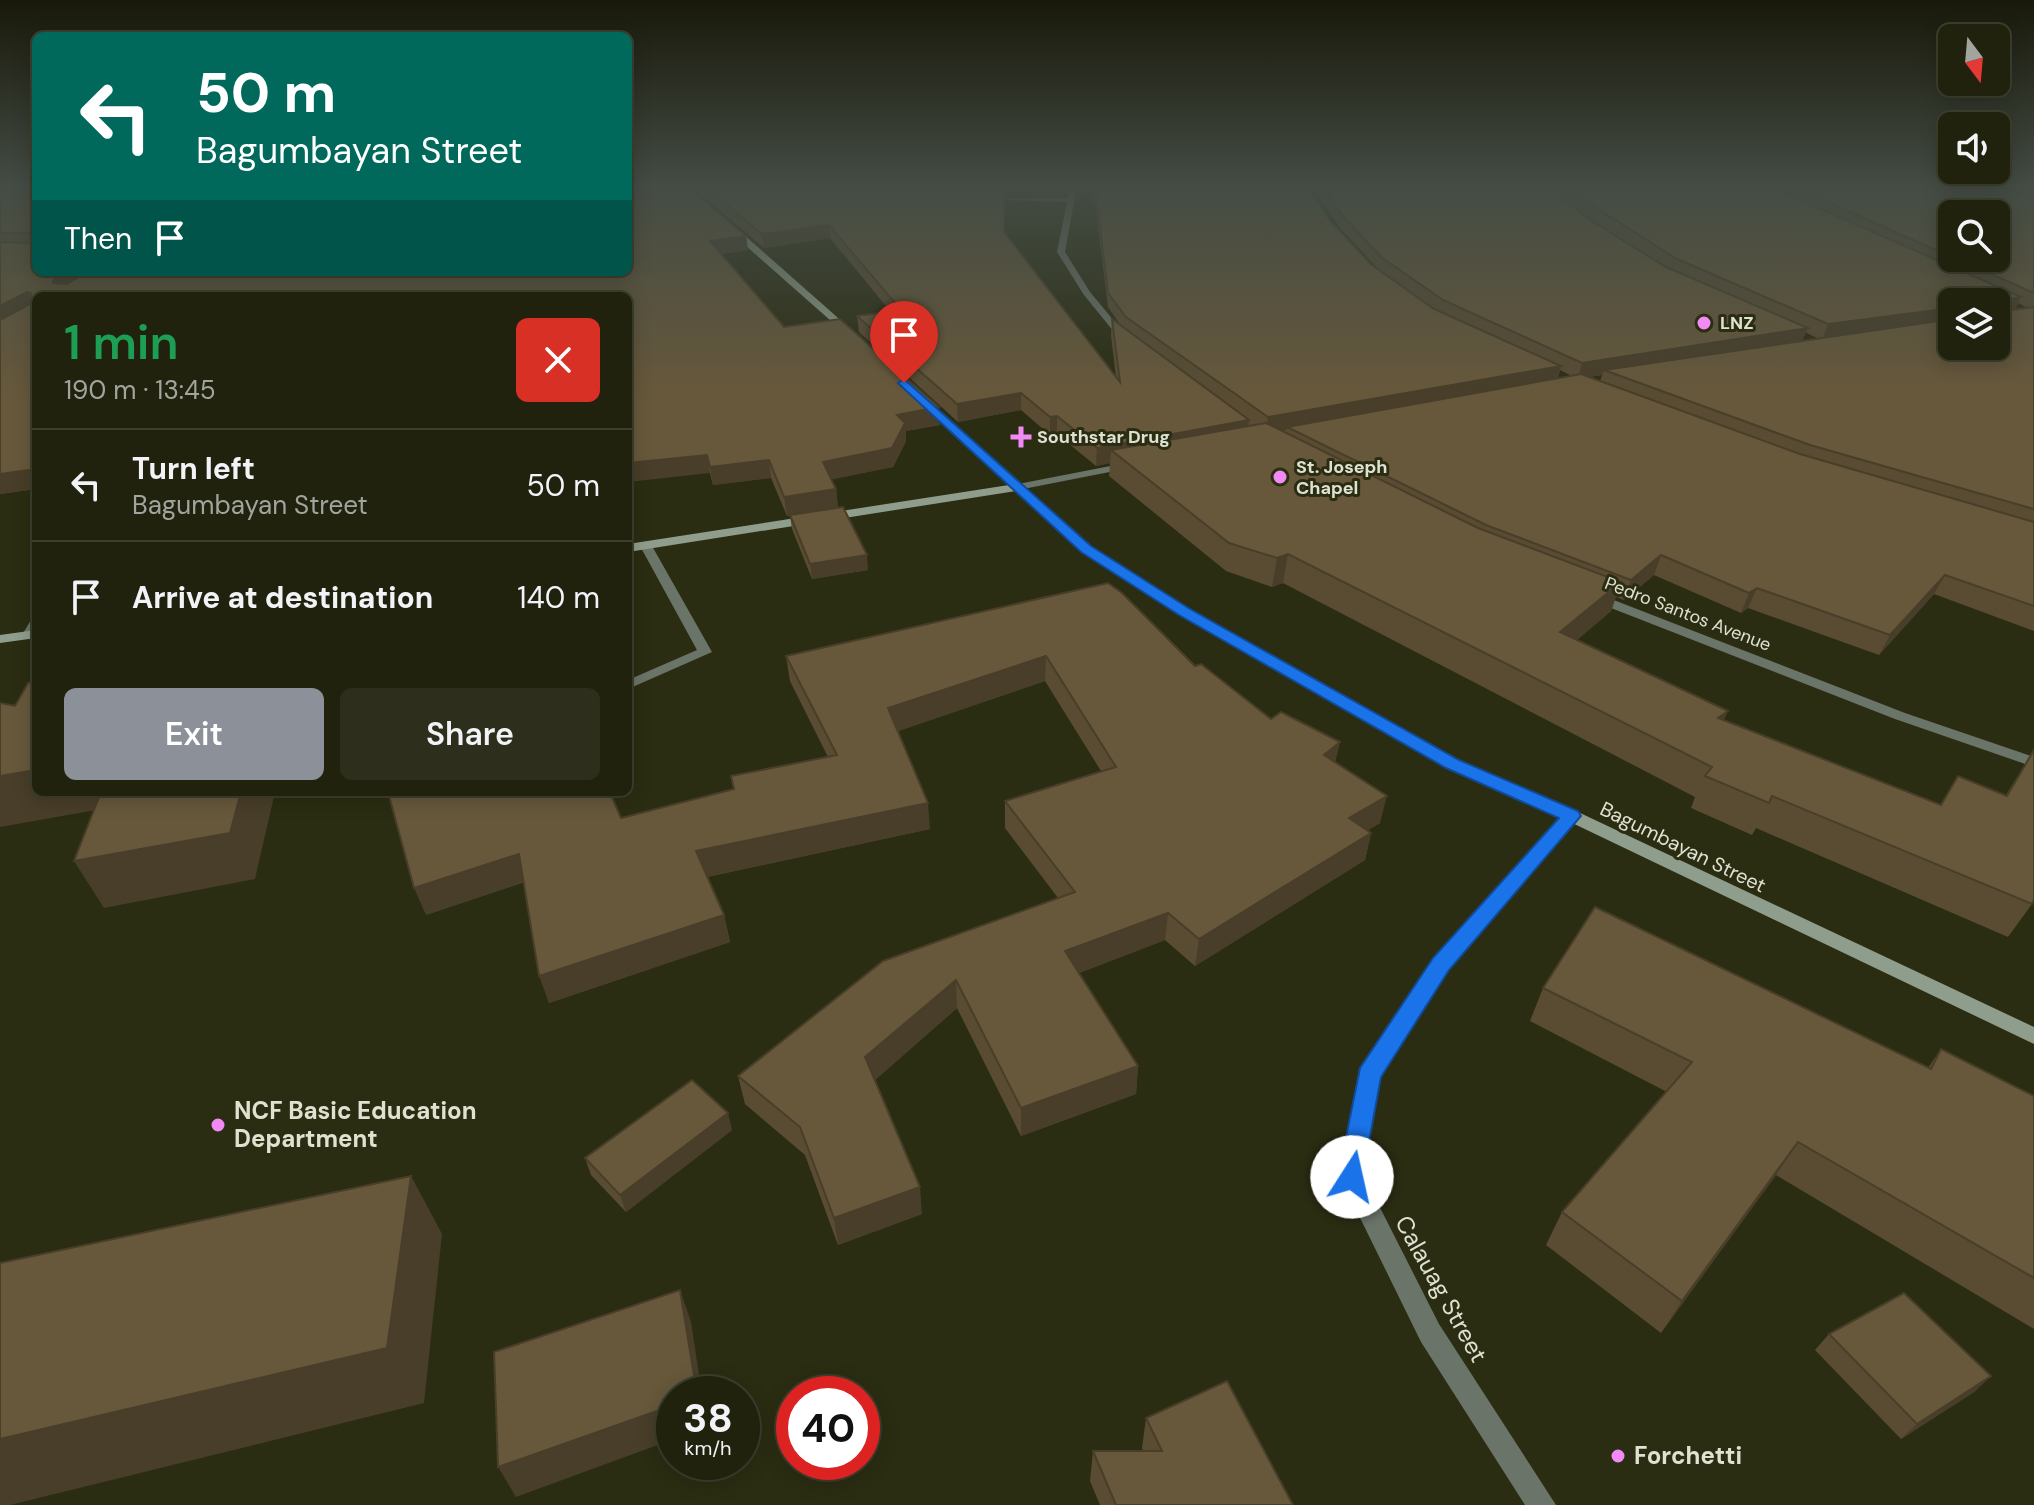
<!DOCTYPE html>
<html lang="en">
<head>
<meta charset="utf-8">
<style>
  body { margin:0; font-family:"DM Sans",sans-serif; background:#2d2f1c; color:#f1f3f6; height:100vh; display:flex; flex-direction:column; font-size:30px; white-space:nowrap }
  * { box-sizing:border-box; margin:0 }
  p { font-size:26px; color:#a2a49e }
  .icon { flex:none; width:44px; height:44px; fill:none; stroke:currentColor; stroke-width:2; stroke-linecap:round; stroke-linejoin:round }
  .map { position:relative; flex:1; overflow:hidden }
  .panel { position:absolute; left:32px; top:292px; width:600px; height:504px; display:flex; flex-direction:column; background:#20220e; border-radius:12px; box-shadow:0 4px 20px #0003,0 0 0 2px #3d3f2e }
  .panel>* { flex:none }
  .top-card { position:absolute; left:32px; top:32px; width:600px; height:244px; border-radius:12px; box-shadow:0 4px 20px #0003,0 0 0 2px #3d3f2e; background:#00695c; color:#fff; overflow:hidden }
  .needle { width:52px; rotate:164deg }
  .fabs { position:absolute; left:1938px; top:24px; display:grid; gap:16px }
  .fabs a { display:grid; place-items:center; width:72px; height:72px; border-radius:12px; background:#20220e; box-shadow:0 4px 20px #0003,0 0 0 2px #3d3f2e; font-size:40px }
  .speed { position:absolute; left:656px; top:1376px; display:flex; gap:16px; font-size:40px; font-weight:700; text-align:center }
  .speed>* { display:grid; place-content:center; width:104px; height:104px; border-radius:50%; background:#20220e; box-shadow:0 4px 20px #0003,0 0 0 2px #3d3f2e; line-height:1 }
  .speed small { font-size:20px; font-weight:400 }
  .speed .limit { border:12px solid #d22; background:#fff; color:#111 }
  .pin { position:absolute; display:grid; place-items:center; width:68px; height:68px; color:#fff; margin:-82px -34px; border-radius:50% 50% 50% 0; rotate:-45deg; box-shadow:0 0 8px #0007 }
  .pin .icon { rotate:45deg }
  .me { position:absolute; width:88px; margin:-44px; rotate:10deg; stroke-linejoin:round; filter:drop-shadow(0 0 6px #0008) }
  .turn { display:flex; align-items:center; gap:28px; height:168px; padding:0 32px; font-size:36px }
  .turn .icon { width:104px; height:104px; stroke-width:2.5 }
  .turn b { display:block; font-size:56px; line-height:68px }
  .then { display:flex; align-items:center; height:76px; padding:0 32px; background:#0003; gap:16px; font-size:30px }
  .round { display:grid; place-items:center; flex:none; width:84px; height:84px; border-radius:12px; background:#2d2f1c }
  .head { display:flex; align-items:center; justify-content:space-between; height:136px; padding:0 32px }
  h1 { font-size:48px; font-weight:600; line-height:60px; color:#1e9e55 }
  .button { display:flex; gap:16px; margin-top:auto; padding:16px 32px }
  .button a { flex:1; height:92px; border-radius:12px; background:#8c9099; color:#fff; font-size:32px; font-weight:600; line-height:92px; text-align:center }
  .button a+a { background:#2d2f1c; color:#f1f3f6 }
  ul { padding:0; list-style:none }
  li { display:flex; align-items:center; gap:24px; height:112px; padding:0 32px; border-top:2px solid #3d3f2e }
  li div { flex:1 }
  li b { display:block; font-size:30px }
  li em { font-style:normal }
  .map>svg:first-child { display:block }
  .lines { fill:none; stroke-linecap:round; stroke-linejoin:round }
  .minor { fill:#6b7469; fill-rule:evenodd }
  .tertiary { fill:#6b7469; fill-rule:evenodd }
  .secondary { fill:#8f9e8c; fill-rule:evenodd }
  .wall { fill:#594c33; fill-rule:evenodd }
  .shaded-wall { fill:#483e29 }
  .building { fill:#67583b; stroke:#483e29; stroke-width:2 }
  .route { fill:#1a73e8; stroke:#114b97; stroke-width:2 }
  .poi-dot { fill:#f18af4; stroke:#2b2d12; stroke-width:3 }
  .labels { text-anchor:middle; stroke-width:6; stroke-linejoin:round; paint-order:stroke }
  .far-poi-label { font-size:18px; font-weight:bold; fill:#dfe1d1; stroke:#2b2d12; text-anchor:start }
  .far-street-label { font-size:18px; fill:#dfe1d1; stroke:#2b2d12 }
  .street-label { font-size:20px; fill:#dfe1d1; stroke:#2b2d12 }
  .near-poi-label { font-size:24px; font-weight:bold; fill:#dfe1d1; stroke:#2b2d12; text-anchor:start }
  .near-street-label { font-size:24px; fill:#dfe1d1; stroke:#2b2d12 }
</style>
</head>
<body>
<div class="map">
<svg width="2034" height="1505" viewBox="0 0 2034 1505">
  <rect width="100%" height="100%" fill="#2b2d12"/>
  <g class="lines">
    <!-- minor -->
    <g class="minor">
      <path d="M1071 185H1077L1065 252 1090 292 1129 339V343H1123L1084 295 1057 252 1067 202 981 199 1068 198Z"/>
      <path d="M646 542 652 546 712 652 628 689V680L697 650 640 546Z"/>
      <path d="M1593 592 1905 713 2034 757V767L1895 719 1588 599 1586 596Z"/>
      <path d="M36 619V635L29 639 24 638 22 635 31 620Z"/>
    </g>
    <!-- tertiary -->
    <g class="tertiary">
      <path d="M1131 462 1137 465 1135 467 1018 490 1012 487 1018 484Z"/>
      <path d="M1572 810 1578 812 1581 816 1578 820 1448 969 1379 1077 1364 1176 1439 1324 1556 1505H1525L1421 1342 1340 1177 1361 1069 1434 959 1566 812Z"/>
    </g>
    <!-- secondary -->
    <g class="secondary">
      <path d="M728 226H734L854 332V336H848L728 230Z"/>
      <path d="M924 398 1090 546 1190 609 1459 760 1578 812 2034 1027V1044L1566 820 1447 768 1180 615 1082 552 1016 491 628 552V544L1009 485 920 403 919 401Z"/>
      <path d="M36 630V638L0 643V635Z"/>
    </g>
  </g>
  <!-- wall -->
  <g class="wall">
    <path d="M0 185H36V272L746 236 748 250 721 254 784 327 940 425 906 431V441L893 467 831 479 836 489 838 508 868 570 812 579 792 529 790 516H787L771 478 713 485 710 473 628 296H36V489L0 494Z"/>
    <path d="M690 185H1005L1004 232 1116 378 1111 335 1112 319 1121 326 1108 307 1093 185H1307L1331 222 1372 265 1379 270 1340 228 1311 185H2034V631L1934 594 1879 655 1748 608 1741 613 1654 575 1624 600 1616 597 1611 611 1577 640 1724 721 1940 805 2006 795 2034 750 2032 904 2008 937 1756 828 1752 835 1691 808 1695 797 1283 583 1272 587 1226 571 1109 476 1110 463 1096 466 1057 434 1050 435 1021 410 958 422 859 332 857 316 890 311 830 238 764 248ZM1580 212 1630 245 1593 222ZM1952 214 1996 258H1952ZM1952 302H1996L1952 346ZM2018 303 2028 308 2015 310ZM1806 332 1807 333 1819 339 1802 341ZM1560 370 1572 376 1558 378ZM1602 375 1600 381 1588 377Z"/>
    <path d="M1108 583 1195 666 1336 762 1380 823 1368 830 1371 833 1365 860 1195 966 1165 940 1079 973 1138 1066 1136 1094 1021 1136 957 1008 875 1080 922 1214 838 1245 805 1155 745 1104 738 1076 1058 898 1005 828V801L1101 771 1045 681 898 731 930 829 707 877 724 915 730 942 549 1003 524 882 426 915 621 818 734 790 731 776 828 757 790 681 786 656Z"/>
    <path d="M1543 988 1928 1068 1941 1049 2034 1096V1329L1776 1175 1661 1333 1546 1245 1562 1212 1667 1092 1530 1021Z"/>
    <path d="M732 1130 626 1212 591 1175 585 1158Z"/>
    <path d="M1829 1334 1991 1376 1974 1392 1901 1439 1815 1350Z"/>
    <path d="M1146 1418 1293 1505H1100L1090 1481 1093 1451H1143L1142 1448Z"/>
  </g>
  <!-- shaded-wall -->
  <g class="shaded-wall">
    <path d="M829 225 830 238 764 248 762 234Z"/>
    <path d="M746 236 748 250 713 255 710 241Z"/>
    <path d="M65 272H97L60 293 53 283 54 279Z"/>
    <path d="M27 292 35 307 0 326V306Z"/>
    <path d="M2021 297 2014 312 1996 316 2001 301Z"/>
    <path d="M1952 308V322L1822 340 1828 324Z"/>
    <path d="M1808 328 1801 343 1604 370 1602 375 1578 379 1582 363Z"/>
    <path d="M1561 366 1557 382 1287 427V430L1266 434 1268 417Z"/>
    <path d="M1021 393V410L958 422 957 404Z"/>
    <path d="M939 407 940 425 906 431V441L893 467 825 481 823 462 897 415Z"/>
    <path d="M1057 416V434L1050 435V417Z"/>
    <path d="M1249 420 1247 437 1111 450 1110 463 1096 466 1097 448Z"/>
    <path d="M707 455 710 473 628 482V463Z"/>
    <path d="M769 460 771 478 713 485 710 467Z"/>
    <path d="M36 469V489L0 494V474Z"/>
    <path d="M836 489 838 508 787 516 784 497Z"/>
    <path d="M1288 554 1283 583 1272 587 1277 558Z"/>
    <path d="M867 555 868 570 812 579 810 564Z"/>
    <path d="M1661 555 1654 575 1624 600 1631 580Z"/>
    <path d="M1945 575 1934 594 1879 655 1890 635Z"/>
    <path d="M1621 582 1611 611 1551 662 1560 632Z"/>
    <path d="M1757 588 1748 608 1741 613 1749 593Z"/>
    <path d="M1046 656 1045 681 890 734 888 708Z"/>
    <path d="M1728 711 1714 742 1718 718Z"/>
    <path d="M1340 742 1334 768 1324 755Z"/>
    <path d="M36 770V792H135L141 802 0 827V776Z"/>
    <path d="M241 792H275L255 879 104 908 74 861Z"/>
    <path d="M1387 796 1380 823 1343 845 1349 818Z"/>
    <path d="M928 803 930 829 701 878 696 851Z"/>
    <path d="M1371 833 1365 860 1195 966 1199 939Z"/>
    <path d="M519 854 528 881 426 915 414 888Z"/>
    <path d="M1168 913 1165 940 1064 979 1065 951Z"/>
    <path d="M724 915 730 942 549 1003 539 976Z"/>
    <path d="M956 980 957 1008 869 1085 865 1057Z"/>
    <path d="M1138 1066 1136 1094 1021 1136V1108Z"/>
    <path d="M728 1113 732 1130 626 1212 620 1195Z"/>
    <path d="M1798 1142 1776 1175 1661 1333 1682 1301Z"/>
    <path d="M411 1176 442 1234 424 1403 10 1505H0V1439Z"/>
    <path d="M920 1187 922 1214 838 1245 834 1218Z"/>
    <path d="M680 1290 691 1322 702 1394H697Z"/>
    <path d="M1991 1376 1974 1392 1901 1439 1917 1424Z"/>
    <path d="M674 1405V1439L516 1497 498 1467Z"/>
  </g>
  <!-- building -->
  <g class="building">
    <path d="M0 185H36V272H65L54 279 53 283 67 284 87 272H628V185H686L746 236 710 241 784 327 840 319 939 407 897 415 905 423 892 448 823 462 836 489 784 497 769 460 710 467 707 455 628 463V296H320V293L318 296H36V469L0 474V320L30 304 31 293 27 292 0 306V242L29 243 32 240 30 233H0Z"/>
    <path d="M703 185H936L954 190 1004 191V232L1120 382 1112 319 1249 420 1097 448 1057 416 1050 417 1021 393 957 404 857 316 901 310 829 225 762 234Z"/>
    <path d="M1095 185H1307L1331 222 1372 265 1434 309 1561 366 1268 417 1126 317 1108 293Z"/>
    <path d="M1321 185H1766L2021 297 2001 301V311L2034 307V509L1810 445 1604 370 1952 319V346H1996V302H1952V308L1828 324 1675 258 1570 191H1564L1562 198 1593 222 1666 267 1808 328 1582 363 1443 300 1381 257 1342 215Z"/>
    <path d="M1789 185H1998L2034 199V293L1955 258H1996V214H1952V257Z"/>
    <path d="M2019 185H2034V191Z"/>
    <path d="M1581 374 1800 454 2034 522V606L1945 575 1890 635 1757 588 1749 593 1661 555 1631 580 1486 525 1287 427Z"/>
    <path d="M1266 423 1478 528 1621 582 1560 632 1728 711 1718 718 1941 805 1958 776 2007 796 2034 750V899L2032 904 1772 796 1769 803 1705 776 1712 767 1288 554 1277 558 1229 543 1111 450Z"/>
    <path d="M843 507 867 555 810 564 790 515Z"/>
    <path d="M1108 583 1122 593 1195 666 1201 664 1271 719 1281 712 1340 742 1324 755 1387 796 1349 818 1371 833 1199 939 1168 913 1065 951 1138 1066 1021 1108 956 980 865 1057 920 1187 834 1218 800 1127 738 1076 883 961 1075 892 1005 801 1116 767 1046 656 888 708 928 803 696 851 724 915 539 976 519 854 414 888 388 792H610L621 818 734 789 731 776 837 755 786 656Z"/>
    <path d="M36 681V770L0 776V703L15 706 28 683Z"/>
    <path d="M101 792H241L230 833 74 861Z"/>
    <path d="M1595 907 1931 1069 1941 1049 2034 1096V1278L1798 1142 1682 1301 1562 1212 1692 1062 1543 988Z"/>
    <path d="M692 1080 728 1113 620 1195 585 1158Z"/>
    <path d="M411 1176 387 1348 0 1439V1263Z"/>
    <path d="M680 1290 697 1394H674V1405L498 1467 494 1352Z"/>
    <path d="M1904 1293 1991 1376 1917 1424 1829 1334Z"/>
    <path d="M1227 1381 1293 1505H1116L1093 1451H1162L1146 1418Z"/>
  </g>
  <!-- sky -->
  <linearGradient id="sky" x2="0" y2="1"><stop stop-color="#18190a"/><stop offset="0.47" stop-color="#444c44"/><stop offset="1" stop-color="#444c44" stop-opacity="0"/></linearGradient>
  <rect width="2034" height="396" fill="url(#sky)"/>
  <!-- route -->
  <path class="route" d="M904 379 1091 546 1190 609 1459 760 1578 811 1581 816 1449 970 1381 1077 1361 1185 1352 1188 1342 1185 1338 1177 1360 1068 1433 958 1559 818 1446 768 1179 615 1081 552 900 385 898 383Z"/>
  <!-- markers -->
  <g class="poi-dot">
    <circle cx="1704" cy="323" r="8"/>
    <path d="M1017 425h8v8h8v8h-8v8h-8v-8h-8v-8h8z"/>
    <circle cx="1280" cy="477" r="8"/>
    <circle cx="218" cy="1125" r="8"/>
    <circle cx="1618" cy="1456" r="8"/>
  </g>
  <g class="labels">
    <!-- far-poi labels -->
    <g class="far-poi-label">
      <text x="1720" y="329">LNZ</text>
      <text x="1037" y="443">Southstar Drug</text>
      <text x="1296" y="473">St. Joseph<tspan x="1296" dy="21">Chapel</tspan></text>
    </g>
    <!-- far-street labels -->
    <g class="far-street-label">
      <text transform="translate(1688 614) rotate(21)" y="6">Pedro Santos Avenue</text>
    </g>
    <!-- street labels -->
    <g class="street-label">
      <text transform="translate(1683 847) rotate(26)" y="7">Bagumbayan Street</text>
    </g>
    <!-- near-poi labels -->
    <g class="near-poi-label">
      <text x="234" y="1119">NCF Basic Education<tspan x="234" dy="28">Department</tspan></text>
      <text x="1634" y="1464">Forchetti</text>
    </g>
    <!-- near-street labels -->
    <g class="near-street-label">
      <text transform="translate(1441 1289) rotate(61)" y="8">Calauag Street</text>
    </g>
  </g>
</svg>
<div class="fabs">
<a><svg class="needle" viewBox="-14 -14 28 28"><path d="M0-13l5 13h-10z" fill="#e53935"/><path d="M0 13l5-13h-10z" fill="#a2a49e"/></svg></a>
<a><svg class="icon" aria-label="sound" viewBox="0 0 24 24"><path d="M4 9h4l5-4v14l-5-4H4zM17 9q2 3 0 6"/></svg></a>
<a><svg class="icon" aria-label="search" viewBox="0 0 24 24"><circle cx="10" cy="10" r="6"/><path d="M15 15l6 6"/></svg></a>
<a><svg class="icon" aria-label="layers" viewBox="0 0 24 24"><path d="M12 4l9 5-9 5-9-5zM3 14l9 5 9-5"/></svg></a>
</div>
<div class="speed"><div>38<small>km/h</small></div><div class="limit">40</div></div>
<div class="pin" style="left:904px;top:383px;background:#d93025"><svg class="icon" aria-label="arrive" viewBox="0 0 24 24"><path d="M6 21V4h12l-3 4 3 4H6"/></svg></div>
<svg class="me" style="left:1352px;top:1177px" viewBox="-20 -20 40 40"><circle r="19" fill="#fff"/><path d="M0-13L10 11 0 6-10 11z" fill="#1a73e8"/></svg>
<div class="top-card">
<div class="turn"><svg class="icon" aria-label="left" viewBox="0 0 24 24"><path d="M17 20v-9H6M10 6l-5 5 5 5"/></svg><div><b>50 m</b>Bagumbayan Street</div></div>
<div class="then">Then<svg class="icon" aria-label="arrive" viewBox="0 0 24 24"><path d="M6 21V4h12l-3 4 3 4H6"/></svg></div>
</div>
<section class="panel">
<div class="head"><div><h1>1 min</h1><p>190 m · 13:45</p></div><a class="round" style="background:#d93025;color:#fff"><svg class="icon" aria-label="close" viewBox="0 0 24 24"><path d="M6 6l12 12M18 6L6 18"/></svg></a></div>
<ul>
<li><svg class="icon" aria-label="left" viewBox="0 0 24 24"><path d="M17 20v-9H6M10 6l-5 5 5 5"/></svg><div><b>Turn left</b><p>Bagumbayan Street</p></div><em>50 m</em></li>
<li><svg class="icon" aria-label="arrive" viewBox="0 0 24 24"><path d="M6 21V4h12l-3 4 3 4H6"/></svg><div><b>Arrive at destination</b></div><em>140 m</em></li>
</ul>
<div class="button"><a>Exit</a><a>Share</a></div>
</section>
</div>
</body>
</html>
